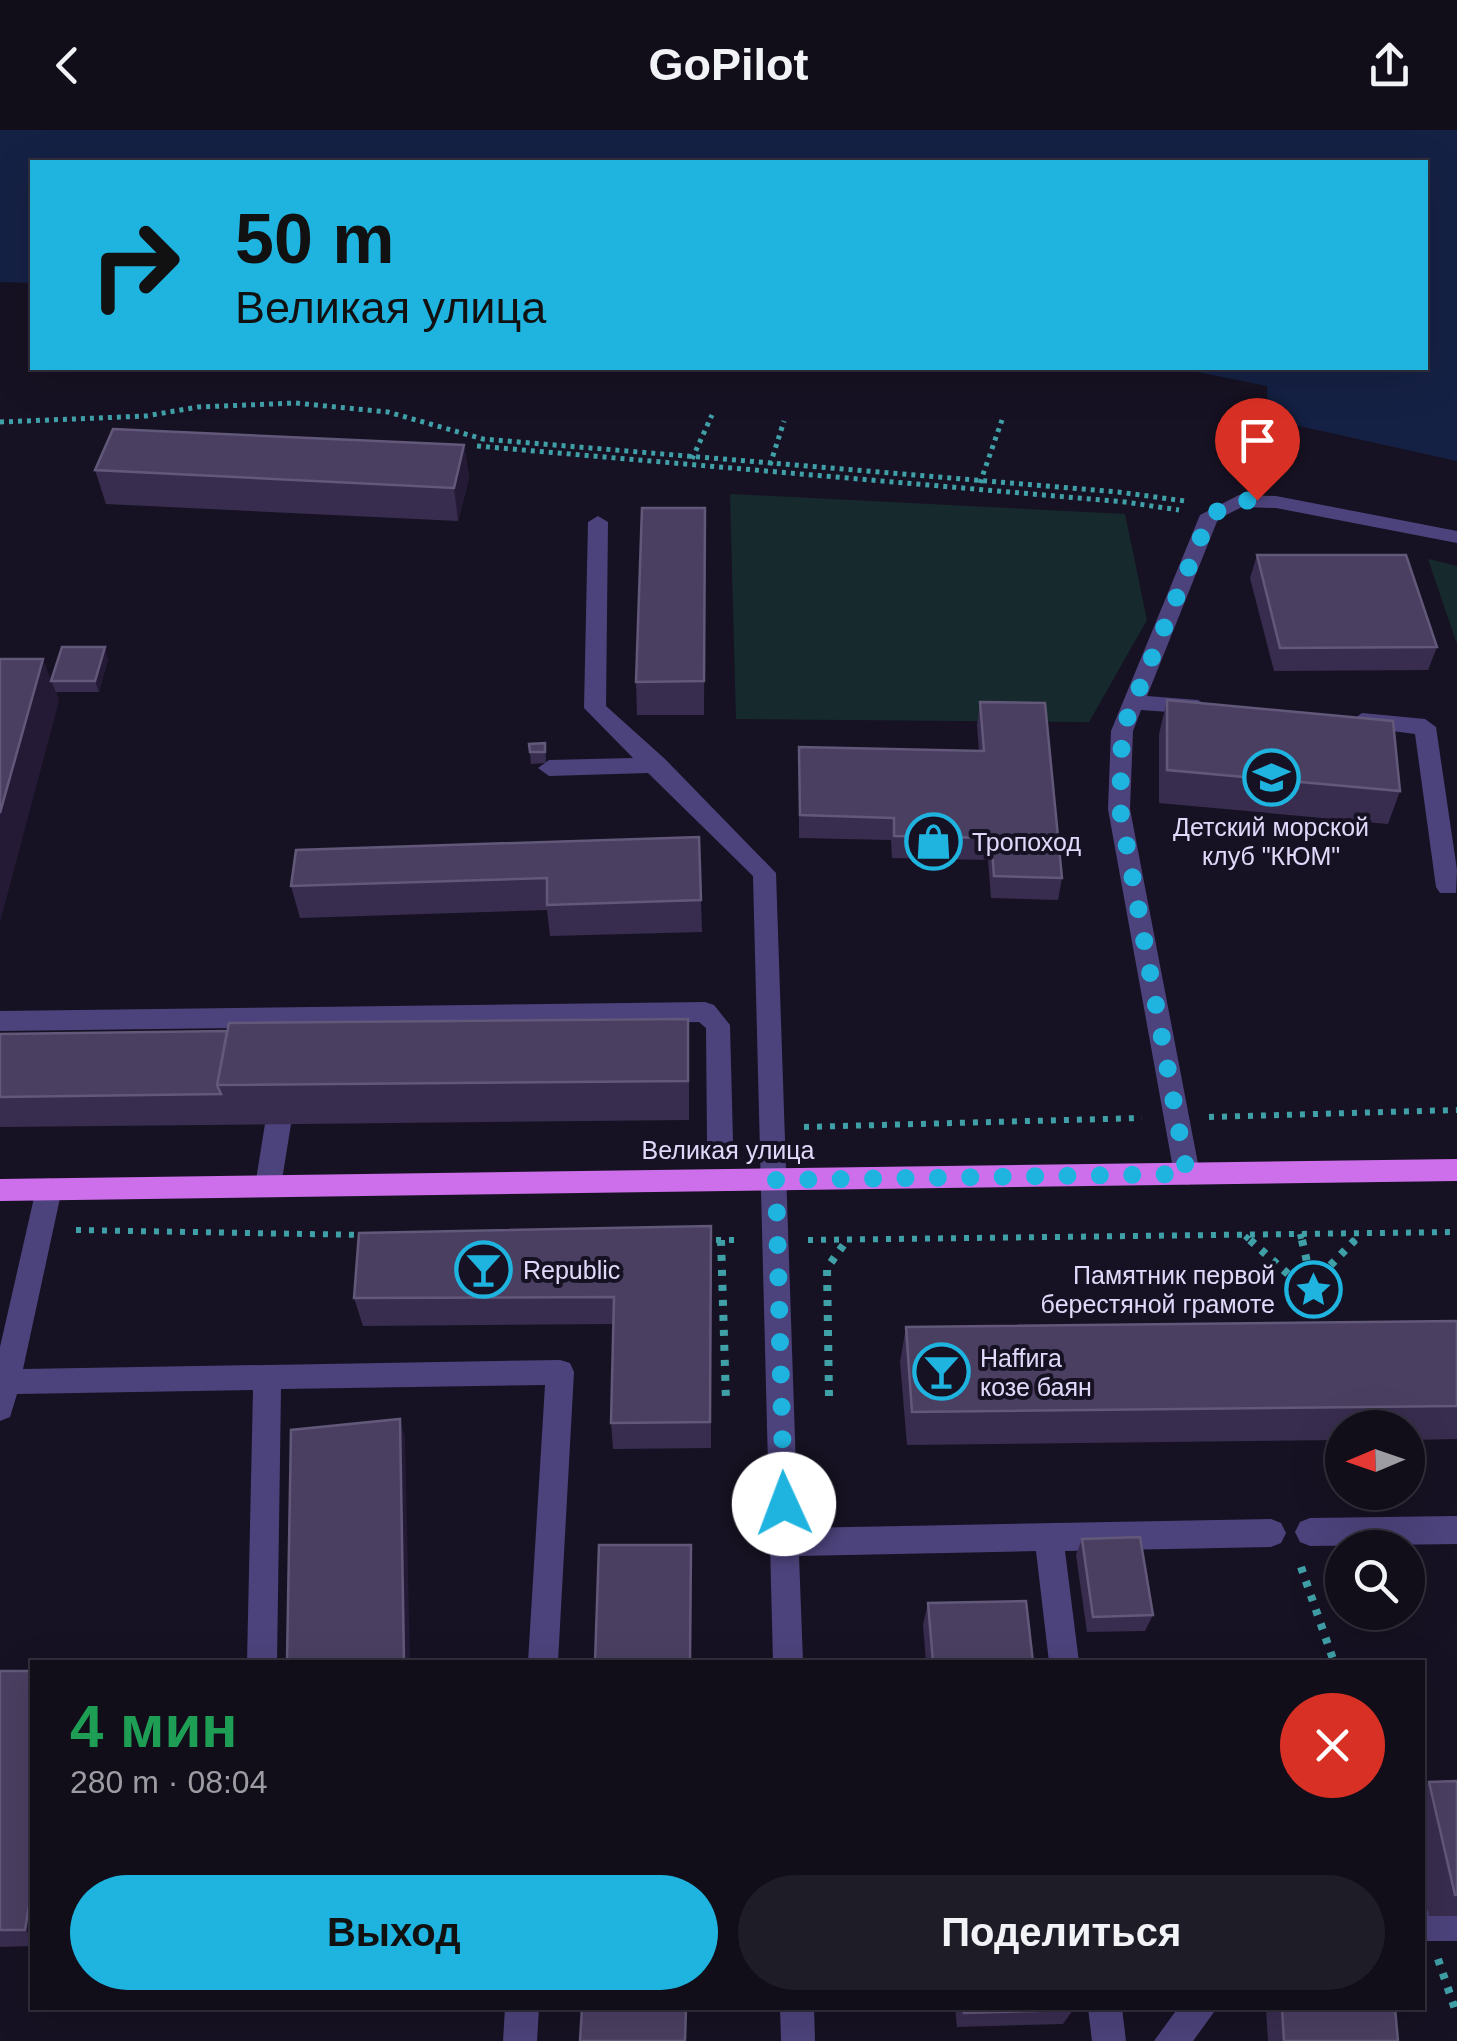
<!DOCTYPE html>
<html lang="ru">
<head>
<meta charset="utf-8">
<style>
  body { margin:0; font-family:Arial,sans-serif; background:#1e1c27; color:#f1f3f6; height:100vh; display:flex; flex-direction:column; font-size:38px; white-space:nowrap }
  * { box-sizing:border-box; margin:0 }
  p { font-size:32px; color:#9c9ca2 }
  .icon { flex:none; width:55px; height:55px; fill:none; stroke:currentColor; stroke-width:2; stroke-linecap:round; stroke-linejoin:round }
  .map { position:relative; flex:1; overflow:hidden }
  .details { position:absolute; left:30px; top:1530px; width:1395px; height:350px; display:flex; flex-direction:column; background:#110e1a; border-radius:0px; box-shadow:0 10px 40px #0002,0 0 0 2px #302e39 }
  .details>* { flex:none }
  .banner { position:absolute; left:30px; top:30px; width:1398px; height:210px; border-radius:0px; box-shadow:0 10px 40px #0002,0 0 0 2px #302e39; background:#1fb4e0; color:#111; overflow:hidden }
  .needle { width:65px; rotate:268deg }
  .tools { position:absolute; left:1325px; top:1280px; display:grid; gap:20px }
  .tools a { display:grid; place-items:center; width:100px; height:100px; border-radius:50%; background:#110e1a; box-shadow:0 10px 40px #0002,0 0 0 2px #302e39; font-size:50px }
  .pin { position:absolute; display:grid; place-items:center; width:85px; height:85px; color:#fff; margin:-102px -42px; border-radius:50% 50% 50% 0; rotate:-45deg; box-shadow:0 0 10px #0007 }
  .pin .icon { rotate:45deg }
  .me { position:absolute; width:110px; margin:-55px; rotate:358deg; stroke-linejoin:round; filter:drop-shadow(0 0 8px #0008) }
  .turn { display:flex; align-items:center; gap:35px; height:210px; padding:0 40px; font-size:45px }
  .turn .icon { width:130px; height:130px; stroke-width:2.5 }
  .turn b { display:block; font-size:70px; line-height:85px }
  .round { display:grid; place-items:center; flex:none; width:105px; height:105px; border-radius:52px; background:#1e1c27 }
  .headline { display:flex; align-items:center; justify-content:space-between; height:170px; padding:0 40px }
  h1 { font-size:60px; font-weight:600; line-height:75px; color:#1e9e55 }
  .primary-button { display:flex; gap:20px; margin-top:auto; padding:20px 40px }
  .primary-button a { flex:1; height:115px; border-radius:60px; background:#1fb4e0; color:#111; font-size:40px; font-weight:600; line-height:115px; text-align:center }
  .primary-button a+a { background:#1e1c27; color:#f1f3f6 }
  header { display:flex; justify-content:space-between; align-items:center; height:130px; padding:0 40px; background:#110e1a; font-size:45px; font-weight:600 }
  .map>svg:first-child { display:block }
  .green { fill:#162a2d }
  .water { fill:#152144 }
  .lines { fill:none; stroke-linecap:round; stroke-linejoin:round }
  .path-far2 { stroke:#40a0a8; stroke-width:5; stroke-dasharray:4 5; stroke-linecap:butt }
  .path-far1 { stroke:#40a0a8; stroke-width:6; stroke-dasharray:5 8; stroke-linecap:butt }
  .path { stroke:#40a0a8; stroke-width:8; stroke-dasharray:6 9; stroke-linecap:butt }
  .minor { fill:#4d437c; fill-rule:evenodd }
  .major { fill:#cd6feb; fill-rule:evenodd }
  .wall { fill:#392d4f }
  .shaded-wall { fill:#241a36 }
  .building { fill:#4b3f61; stroke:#625879; stroke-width:2.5 }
  .route { stroke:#1fb4e0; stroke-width:18; stroke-dasharray:0 32.4 }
  .labels { text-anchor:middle; stroke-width:8; stroke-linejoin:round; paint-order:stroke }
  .poi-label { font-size:25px; fill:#e1d9fa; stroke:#171223; text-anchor:start }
  .street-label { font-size:25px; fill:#e1d9fa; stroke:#171223 }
</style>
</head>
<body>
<header><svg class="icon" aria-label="back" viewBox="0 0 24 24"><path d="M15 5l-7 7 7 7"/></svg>GoPilot<svg class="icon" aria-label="share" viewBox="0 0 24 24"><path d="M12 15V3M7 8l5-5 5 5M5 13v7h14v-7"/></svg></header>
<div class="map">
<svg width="1457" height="1911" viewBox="0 0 1457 1911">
  <rect width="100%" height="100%" fill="#171223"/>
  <!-- green -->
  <g class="green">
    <path d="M730 364 1125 384 1147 490 1089 592 736 589Z"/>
    <path d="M1428 429 1457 436V514Z"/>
  </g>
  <!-- water -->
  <path class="water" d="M0 0H1457V331L1268 289 1267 256 1177 238H1425V32H32V153L0 152Z"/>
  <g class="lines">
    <!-- path-far2 -->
    <g class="path-far2">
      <path d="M0 292 146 286 198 277 295 273 388 282 483 309 1118 362 1185 371"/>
      <path d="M477 316 1125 372 1179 380"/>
      <path d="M692 329 712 285"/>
      <path d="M770 335 784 291"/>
      <path d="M980 353 1002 290"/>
    </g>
    <!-- path-far1 -->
    <g class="path-far1">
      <path d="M1209 987 1457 980"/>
      <path d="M804 997 1142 988"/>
      <path d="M76 1100 364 1105"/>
      <path d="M1300 1104 1302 1113"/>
      <path d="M1245 1106 1253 1113"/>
      <path d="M703 1110H741"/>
      <path d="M808 1110 1457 1102"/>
      <path d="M1352 1113 1361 1104"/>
    </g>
    <!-- path -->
    <g class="path">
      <path d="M721 1110 726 1271"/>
      <path d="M1250 1110 1299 1154"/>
      <path d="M1302 1110 1310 1145"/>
      <circle cx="1315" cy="1158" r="14"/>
      <path d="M1320 1146 1355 1110"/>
      <path d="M829 1266 827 1138 847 1110"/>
      <path d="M1301 1437 1334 1532"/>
      <path d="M1438 1829 1457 1885"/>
    </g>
    <!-- minor -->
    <g class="minor">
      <path d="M1239 365 1276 366 1457 401V413L1276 378 1242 377 1218 389 1147 566 1198 570 1209 577 1198 584 1141 580 1133 601 1130 679 1200 1044 1196 1052 1187 1055 1178 1052 1174 1044 1108 679 1111 601 1200 385Z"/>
      <path d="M598 386 608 392 606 576 665 629 776 743 798 1398 1271 1389 1281 1393 1286 1403 1281 1413 1271 1417 1065 1421 1079 1532H1049L1036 1421 799 1426 803 1532H773L753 746 648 643 549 646 538 638 549 630 633 628 584 578 588 392Z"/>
      <path d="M1362 583 1425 589 1436 597 1457 740 1456 763H1440L1436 757 1415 604 1354 596 1351 591Z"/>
      <path d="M705 872 714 875 730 895 733 1012 729 1019 720 1023 711 1019 707 1012 706 898 699 892 0 901V881Z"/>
      <path d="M278 984 287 987 291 994 281 1056 277 1064 268 1067 259 1064 255 1056 265 994 269 987Z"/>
      <path d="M49 1048 58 1051 62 1059 23 1239 560 1230 570 1233 574 1242 558 1532H528L545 1255 281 1259 277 1532H247L253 1260 17 1264 10 1287 0 1291V1217L36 1059 40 1051Z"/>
      <path d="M1457 1386V1414L1310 1416 1300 1412 1295 1402 1300 1392 1310 1388Z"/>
      <rect x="1422" y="1779" width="35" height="32"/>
      <path d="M505 1878H539L537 1911H503Z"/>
      <path d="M780 1878H814L815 1911H781Z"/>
      <path d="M1088 1878H1122L1126 1911H1092Z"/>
      <path d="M1178 1878H1217L1193 1911H1154Z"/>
    </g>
    <!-- major -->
    <path class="major" d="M1457 1029V1051L0 1071V1049Z"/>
  </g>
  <!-- wall -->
  <g class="wall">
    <path d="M464 315 469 348 458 391 106 374 95 340Z"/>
    <path d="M705 378 704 585H637L636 552Z"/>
    <path d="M1257 425 1437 517 1428 540 1274 541 1250 448Z"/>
    <path d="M108 529 99 562H56L59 571 51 551Z"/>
    <path d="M1167 570 1400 661 1388 694 1159 673V604Z"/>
    <path d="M980 572 1062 748 1058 770 991 768 988 730 892 728 891 710 799 708V617L979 621 977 595Z"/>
    <path d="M545 613 546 633 531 634 529 614Z"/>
    <path d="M699 707 702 802 550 806 547 780 300 788 291 756Z"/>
    <path d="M0 904 689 928V990L0 997Z"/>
    <path d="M711 1096V1318L613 1319 611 1293 613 1194 363 1196 354 1168Z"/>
    <path d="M1457 1191V1309L1408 1310V1298H1342V1310L907 1315 900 1232 906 1197Z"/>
    <path d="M1082 1409 1153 1485 1145 1501 1087 1502 1076 1425Z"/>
    <path d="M928 1473 1033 1532H926L923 1495Z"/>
    <path d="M0 1541H32V1816L0 1817Z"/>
    <path d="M1457 1651V1786H1429L1422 1756V1659L1429 1652Z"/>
    <path d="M955 1878H1073V1880L1063 1894 957 1897Z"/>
    <path d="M1266 1878H1395L1398 1911H1268Z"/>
  </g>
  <!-- shaded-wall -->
  <g class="shaded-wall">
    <path d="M464 315 469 348 458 391 454 358Z"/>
    <path d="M105 517 108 529 99 562 95 551Z"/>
    <path d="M43 529 59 571 0 792V683Z"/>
    <path d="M400 1289 405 1307 410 1532H404Z"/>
    <path d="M32 1758V1806L25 1800Z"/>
  </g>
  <!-- building -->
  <g class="building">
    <path d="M113 299 464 315 454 358 95 340Z"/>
    <path d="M642 378H705L704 551 636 552Z"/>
    <path d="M1257 425H1406L1437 517 1280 518Z"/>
    <path d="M62 517H105L95 551H51Z"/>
    <path d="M0 529H43L0 683Z"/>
    <path d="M1167 570 1393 591 1400 661 1167 640Z"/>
    <path d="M980 572 1045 573 1062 748 994 746 991 708 894 706V688L800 685 799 617 984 621Z"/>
    <path d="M545 613V622H530L529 614Z"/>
    <path d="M699 707 701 770 547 775V748L291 756 296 720Z"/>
    <path d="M688 889V951L217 955 229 893Z"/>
    <path d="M227 901 217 955 221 964 0 967V904Z"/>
    <path d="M711 1096 710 1292 611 1293 614 1167 354 1168 359 1103Z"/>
    <path d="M1457 1191V1276L912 1282 906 1197Z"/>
    <path d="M400 1289 404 1532H287L291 1300Z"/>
    <path d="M1140 1407 1153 1485 1093 1487 1082 1409Z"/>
    <path d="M599 1415H691L690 1532H595Z"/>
    <path d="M1026 1471 1033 1532H933L928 1473Z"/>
    <path d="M0 1541H32V1758L25 1800H0Z"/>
    <path d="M1457 1651V1765H1455L1429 1652Z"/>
    <path d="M582 1878H686L685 1911H580Z"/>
    <path d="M963 1878H1073V1880L964 1883Z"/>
    <path d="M1282 1878H1395L1398 1911H1284Z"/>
  </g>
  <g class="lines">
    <!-- route -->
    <path class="route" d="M784 1374 776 1050 1187 1044 1120 679 1122 601 1210 385 1239 371 1257 370"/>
  </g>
  <!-- icons -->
  <defs>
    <symbol id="school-ring" viewBox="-11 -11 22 22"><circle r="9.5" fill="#171223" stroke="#1fb4e0" stroke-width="1.5"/><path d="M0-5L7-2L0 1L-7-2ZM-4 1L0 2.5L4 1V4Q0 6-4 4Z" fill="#1fb4e0"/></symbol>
    <symbol id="shop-ring" viewBox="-11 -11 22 22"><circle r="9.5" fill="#171223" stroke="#1fb4e0" stroke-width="1.5"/><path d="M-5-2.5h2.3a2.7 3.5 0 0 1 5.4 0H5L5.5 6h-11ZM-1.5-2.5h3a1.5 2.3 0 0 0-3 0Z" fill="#1fb4e0"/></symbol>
    <symbol id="bar-ring" viewBox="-11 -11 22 22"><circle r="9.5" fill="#171223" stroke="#1fb4e0" stroke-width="1.5"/><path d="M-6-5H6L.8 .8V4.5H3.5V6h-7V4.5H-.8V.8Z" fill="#1fb4e0"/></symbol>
    <symbol id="sight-ring" viewBox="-11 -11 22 22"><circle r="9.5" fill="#171223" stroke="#1fb4e0" stroke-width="1.5"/><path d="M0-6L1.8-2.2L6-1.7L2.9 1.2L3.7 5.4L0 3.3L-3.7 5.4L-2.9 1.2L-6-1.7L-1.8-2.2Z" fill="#1fb4e0"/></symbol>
  </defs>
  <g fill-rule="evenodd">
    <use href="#school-ring" x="1240" y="616" width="63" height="63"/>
    <use href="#shop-ring" x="902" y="680" width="63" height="63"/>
    <use href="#bar-ring" x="452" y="1108" width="63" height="63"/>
    <use href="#sight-ring" x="1282" y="1128" width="63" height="63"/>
    <use href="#bar-ring" x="910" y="1210" width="63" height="63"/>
  </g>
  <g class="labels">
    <!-- poi labels -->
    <g class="poi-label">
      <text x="1271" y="706" text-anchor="middle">Детский морской<tspan x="1271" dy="29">клуб "КЮМ"</tspan></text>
      <text x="972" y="721">Тропоход</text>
      <text x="523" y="1149">Republic</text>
      <text x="1275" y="1154" text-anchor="end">Памятник первой<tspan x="1275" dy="29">берестяной грамоте</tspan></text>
      <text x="980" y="1237">Наffига<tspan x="980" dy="29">козе баян</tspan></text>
    </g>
    <!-- street labels -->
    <g class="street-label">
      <text x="728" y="1029">Великая улица</text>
    </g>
  </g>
</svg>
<div class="tools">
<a><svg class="needle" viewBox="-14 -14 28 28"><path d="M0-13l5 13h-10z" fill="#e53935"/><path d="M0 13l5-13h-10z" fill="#9c9ca2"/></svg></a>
<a><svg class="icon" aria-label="search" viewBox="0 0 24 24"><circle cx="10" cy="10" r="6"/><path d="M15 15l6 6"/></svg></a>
</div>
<div class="pin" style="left:1257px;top:370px;background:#d93025"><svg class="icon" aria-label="arrive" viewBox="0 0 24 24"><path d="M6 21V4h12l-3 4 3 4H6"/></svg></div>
<svg class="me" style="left:784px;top:1374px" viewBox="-20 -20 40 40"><circle r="19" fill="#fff"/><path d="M0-13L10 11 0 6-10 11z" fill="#1fb4e0"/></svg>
<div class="banner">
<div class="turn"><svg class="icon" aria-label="right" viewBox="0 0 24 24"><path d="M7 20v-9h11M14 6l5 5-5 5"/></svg><div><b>50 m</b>Великая улица</div></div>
</div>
<section class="details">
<div class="headline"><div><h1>4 мин</h1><p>280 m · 08:04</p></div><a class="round" style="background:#d93025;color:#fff"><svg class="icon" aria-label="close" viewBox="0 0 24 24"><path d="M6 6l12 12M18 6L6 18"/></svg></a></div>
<div class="primary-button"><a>Выход</a><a>Поделиться</a></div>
</section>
</div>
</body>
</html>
